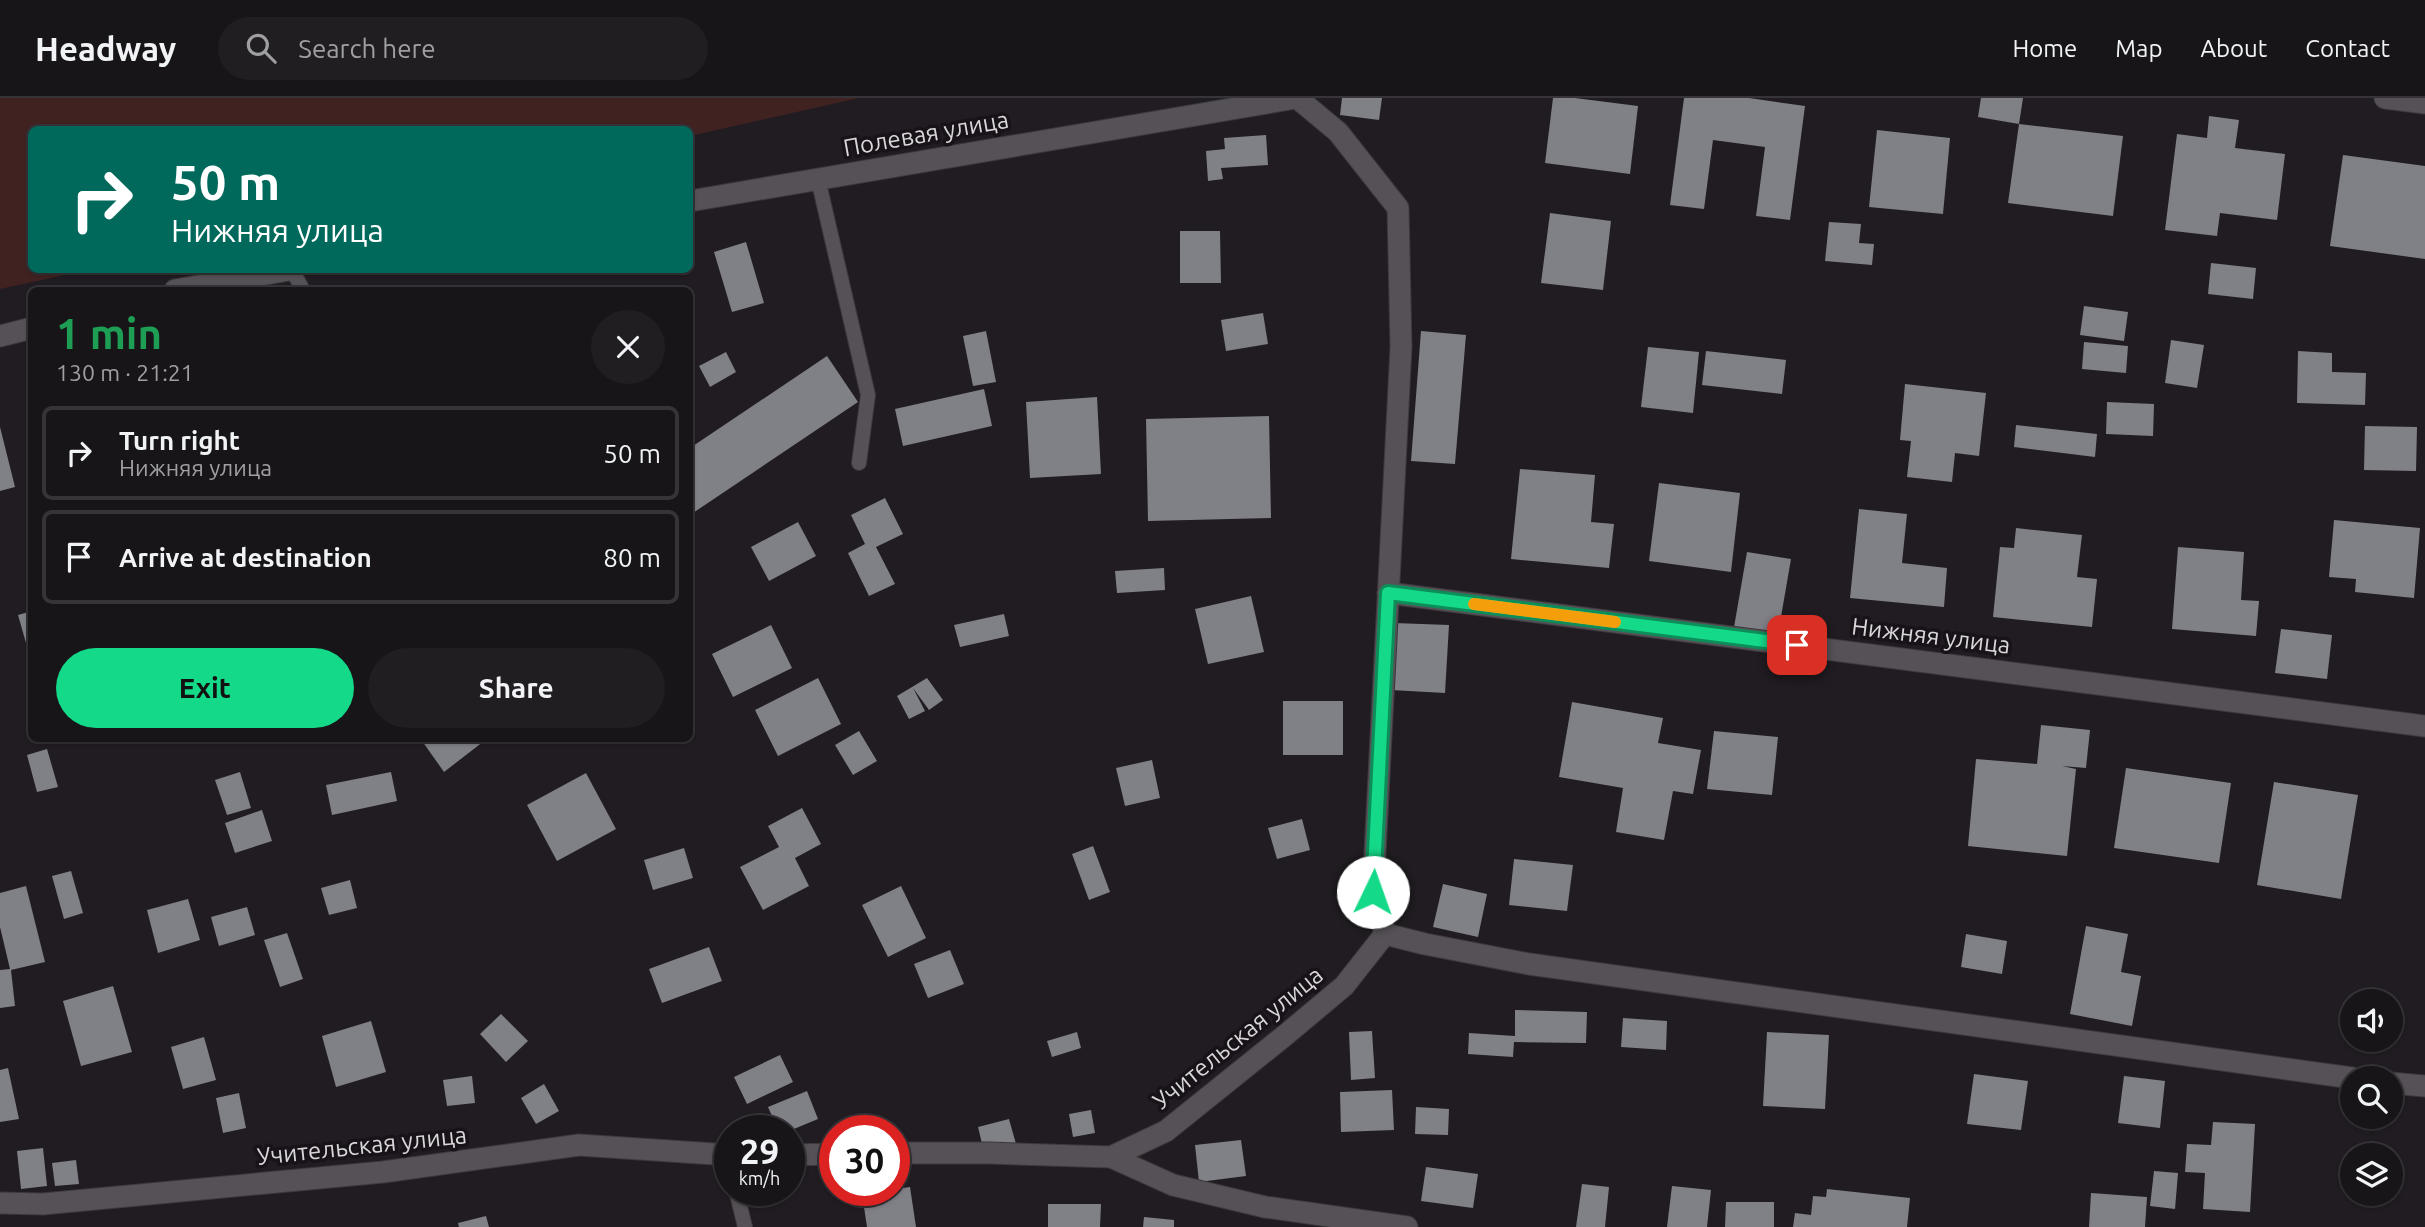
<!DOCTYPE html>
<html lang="en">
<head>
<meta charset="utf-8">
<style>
  body { margin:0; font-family:Ubuntu,sans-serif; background:#211e22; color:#f1f3f6; height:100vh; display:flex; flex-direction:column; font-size:26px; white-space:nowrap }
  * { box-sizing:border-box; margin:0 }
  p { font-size:23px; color:#9f9fa2 }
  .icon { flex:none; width:38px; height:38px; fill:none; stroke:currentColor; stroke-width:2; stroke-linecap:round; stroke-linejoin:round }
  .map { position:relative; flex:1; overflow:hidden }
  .details { position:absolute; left:28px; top:189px; width:665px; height:455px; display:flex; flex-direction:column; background:#181519; border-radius:10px; box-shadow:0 2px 5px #0004,0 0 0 2px #363438 }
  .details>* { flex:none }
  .banner { position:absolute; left:28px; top:28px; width:665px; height:147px; border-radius:10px; box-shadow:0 2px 5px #0004,0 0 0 2px #363438; background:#00695c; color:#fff; overflow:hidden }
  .controls { position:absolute; left:2340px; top:891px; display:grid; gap:14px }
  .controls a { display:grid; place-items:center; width:63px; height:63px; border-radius:50%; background:#181519; box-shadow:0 2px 5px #0004,0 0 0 2px #363438; font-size:35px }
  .speed { position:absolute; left:714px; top:1017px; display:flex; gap:14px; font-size:35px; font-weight:700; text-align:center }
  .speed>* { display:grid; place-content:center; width:91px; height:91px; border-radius:50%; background:#181519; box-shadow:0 2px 5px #0004,0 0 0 2px #363438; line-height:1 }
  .speed small { font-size:18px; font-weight:400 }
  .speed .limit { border:10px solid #d22; background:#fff; color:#111 }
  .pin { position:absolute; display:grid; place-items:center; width:60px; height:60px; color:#fff; margin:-30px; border-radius:14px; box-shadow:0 4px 10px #0006 }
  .me { position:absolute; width:77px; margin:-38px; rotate:3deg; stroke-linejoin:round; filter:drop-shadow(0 0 5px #0008) }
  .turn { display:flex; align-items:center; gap:24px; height:147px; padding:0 28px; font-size:32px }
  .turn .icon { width:91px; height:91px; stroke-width:2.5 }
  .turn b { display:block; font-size:49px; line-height:60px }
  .round { display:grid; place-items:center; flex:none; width:74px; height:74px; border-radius:37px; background:#211e22 }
  .overview { display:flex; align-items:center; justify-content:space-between; height:119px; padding:0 28px }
  h1 { font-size:42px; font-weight:600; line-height:52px; color:#1e9e55 }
  .action { display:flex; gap:14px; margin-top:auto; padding:14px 28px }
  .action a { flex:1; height:80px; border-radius:42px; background:#14d989; color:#111; font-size:28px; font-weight:600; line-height:80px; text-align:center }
  .action a+a { background:#211e22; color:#f1f3f6 }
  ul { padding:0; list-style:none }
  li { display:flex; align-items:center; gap:21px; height:94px; margin:0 14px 10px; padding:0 14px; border:4px solid #363438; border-radius:10px }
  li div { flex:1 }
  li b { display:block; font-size:26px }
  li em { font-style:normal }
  header { display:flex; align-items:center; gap:42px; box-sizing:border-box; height:98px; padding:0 35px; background:#181519; border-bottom:2px solid #363438 }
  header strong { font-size:33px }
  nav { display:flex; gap:38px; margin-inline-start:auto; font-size:24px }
  .search { width:490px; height:63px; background:#211e22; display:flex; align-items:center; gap:18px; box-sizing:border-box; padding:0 24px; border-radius:38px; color:#9f9fa2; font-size:26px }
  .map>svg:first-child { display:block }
  .green { fill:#402221 }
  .building { fill:#808087 }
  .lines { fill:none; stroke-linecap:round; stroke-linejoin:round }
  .lane-casing { stroke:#3c393c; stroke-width:16 }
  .street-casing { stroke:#3c393c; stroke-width:23 }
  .lane { stroke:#555156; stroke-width:14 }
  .street { stroke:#555156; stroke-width:21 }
  .route-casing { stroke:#0d8d59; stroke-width:18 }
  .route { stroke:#14d989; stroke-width:12 }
  .slow { stroke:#f59e0b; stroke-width:12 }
  .labels { text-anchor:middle; stroke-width:7; stroke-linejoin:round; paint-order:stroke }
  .street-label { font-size:24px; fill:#d9d6d9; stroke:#171318 }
</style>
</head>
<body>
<header>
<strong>Headway</strong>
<div class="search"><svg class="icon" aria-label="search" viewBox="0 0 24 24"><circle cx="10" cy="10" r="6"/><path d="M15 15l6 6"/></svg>Search here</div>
<nav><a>Home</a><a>Map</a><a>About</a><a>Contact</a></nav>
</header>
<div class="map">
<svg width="2425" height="1129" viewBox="0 0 2425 1129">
  <rect width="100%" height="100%" fill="#201c21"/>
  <!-- green -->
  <path class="green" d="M0 0H859L690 38V32H32V172H88L0 191Z"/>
  <!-- building -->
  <g class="building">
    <path d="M1342 0H1382L1379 22 1340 17Z"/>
    <path d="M1553 0H1575L1638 8 1630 76 1545 65Z"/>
    <path d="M1684 0H1749L1805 8 1790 122 1756 118 1765 49 1713 42 1704 111 1670 107Z"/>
    <path d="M1981 0H2023L2019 26 1978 19Z"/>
    <path d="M2209 18 2239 22 2235 50 2285 56 2277 122 2220 115 2217 138 2165 132 2177 36 2207 40Z"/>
    <path d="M2019 26 2123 38 2113 118 2008 105Z"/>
    <path d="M1877 32 1950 40 1943 116 1869 109Z"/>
    <path d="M1266 37 1268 67 1221 70 1223 81 1208 83 1206 53 1225 51 1224 40Z"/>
    <path d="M2343 57 2425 68V161L2330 148Z"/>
    <path d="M1550 115 1611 123 1603 192 1541 185Z"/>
    <path d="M1829 124 1861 126 1859 145 1874 146 1872 167 1825 163Z"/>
    <path d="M1180 133H1220L1221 185H1180Z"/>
    <path d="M746 144 764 205 732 214 714 154Z"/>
    <path d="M2211 165 2256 170 2253 201 2208 196Z"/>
    <path d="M2084 208 2128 214 2124 243 2080 237Z"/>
    <path d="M1263 215 1268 246 1226 253 1221 222Z"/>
    <path d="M986 233 996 284 973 288 963 238Z"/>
    <path d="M1421 233 1466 237 1455 366 1411 363Z"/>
    <path d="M2171 242 2204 247 2197 290 2165 285Z"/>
    <path d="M2084 244 2128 248 2126 275 2082 271Z"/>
    <path d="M1648 249 1699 254 1693 315 1641 309Z"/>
    <path d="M1706 253 1786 262 1782 296 1702 287Z"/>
    <path d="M2298 253 2332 255V274L2366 275 2365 307 2297 305Z"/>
    <path d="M726 254 736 274 710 289 699 268Z"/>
    <path d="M827 258 858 304 690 417V350Z"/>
    <path d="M1905 286 1986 295 1979 358 1955 355 1952 384 1907 379 1911 343 1900 342Z"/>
    <path d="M984 291 992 328 903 348 895 311Z"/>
    <path d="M1097 299 1101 376 1030 380 1026 304Z"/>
    <path d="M2107 304 2154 306 2153 338 2106 336Z"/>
    <path d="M1269 318 1271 420 1148 423 1146 321Z"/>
    <path d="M2016 327 2097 336 2095 359 2014 349Z"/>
    <path d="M2365 328 2417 329 2416 373 2364 372Z"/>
    <path d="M0 329 15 389 0 393Z"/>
    <path d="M1520 371 1595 377 1591 424 1614 426 1609 470 1511 461Z"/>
    <path d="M1659 385 1740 395 1731 474 1649 463Z"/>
    <path d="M885 400 903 436 876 449 895 486 869 498 848 455 865 446 851 417Z"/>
    <path d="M1859 411 1907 416 1902 465 1947 470 1944 509 1850 500Z"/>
    <path d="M2334 422 2420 430 2414 500 2355 494 2356 481 2329 479Z"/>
    <path d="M798 424 816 458 769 483 751 449Z"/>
    <path d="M2016 430 2082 437 2077 479 2097 481 2092 529 1993 519 2000 449 2014 450Z"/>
    <path d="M2178 449 2244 454 2241 502 2259 503 2256 538 2172 531Z"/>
    <path d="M1747 454 1791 461 1777 542 1733 535Z"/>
    <path d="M1164 470 1165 492 1117 495 1115 473Z"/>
    <path d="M1251 498 1264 554 1208 566 1195 511Z"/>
    <path d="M32 513V550L28 552 18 517Z"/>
    <path d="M1004 516 1009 538 960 549 954 527Z"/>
    <path d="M1394 525 1449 527 1445 595 1391 592Z"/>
    <path d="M771 527 792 570 733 599 712 556Z"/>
    <path d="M2281 531 2332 537 2327 581 2275 575Z"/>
    <path d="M818 580 841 626 778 658 755 612Z"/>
    <path d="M927 580 943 602 929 612 913 590 925 613 909 621 897 598Z"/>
    <rect x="1283" y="603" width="60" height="54"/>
    <path d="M1572 604 1663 620 1658 645 1701 652 1693 696 1673 693 1664 742 1616 734 1623 690 1559 679Z"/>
    <path d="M2041 627 2090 632 2086 670 2062 668 2076 671 2067 758 1968 748 1976 661 2037 666Z"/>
    <path d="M859 633 877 663 853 677 835 647Z"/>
    <path d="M1714 633 1778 639 1772 697 1707 691Z"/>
    <path d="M420 640H488L444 674Z"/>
    <path d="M47 651 58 689 37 694 27 657Z"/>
    <path d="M1152 662 1160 700 1125 708 1116 670Z"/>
    <path d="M2126 670 2231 685 2219 765 2114 750Z"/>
    <path d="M240 674 251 710 227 717 215 682Z"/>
    <path d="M391 674 397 703 332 717 326 687Z"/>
    <path d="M586 675 616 731 557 763 527 707Z"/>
    <path d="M2274 684 2358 697 2341 801 2257 787Z"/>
    <path d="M802 710 821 746 795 760 809 788 763 812 740 769 779 749 768 728Z"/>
    <path d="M262 712 272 743 235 755 225 725Z"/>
    <path d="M1302 721 1310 752 1277 761 1268 730Z"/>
    <path d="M1093 748 1110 794 1089 802 1072 756Z"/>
    <path d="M684 750 693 780 653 792 644 762Z"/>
    <path d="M1514 761 1573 767 1567 813 1509 807Z"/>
    <path d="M71 773 83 815 64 821 52 778Z"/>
    <path d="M350 782 357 810 329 817 321 790Z"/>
    <path d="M1443 786 1487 796 1478 839 1433 829Z"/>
    <path d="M26 788 45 864 11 872 15 908 0 910V872L10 871 0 829V795Z"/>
    <path d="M901 788 926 840 888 859 862 807Z"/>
    <path d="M188 801 200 842 158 855 147 812Z"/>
    <path d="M247 809 255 837 219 848 211 819Z"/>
    <path d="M2086 828 2128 836 2121 874 2141 878 2132 928 2070 916Z"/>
    <path d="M287 835 303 881 280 889 264 842Z"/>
    <path d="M1966 836 2007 843 2002 876 1961 869Z"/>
    <path d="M709 849 722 883 662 905 649 871Z"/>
    <path d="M950 852 964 886 928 900 914 866Z"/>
    <path d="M113 888 132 954 81 968 63 903Z"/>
    <path d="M1515 912 1587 914 1586 945 1514 944 1513 959 1468 956 1469 935 1515 938Z"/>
    <path d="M501 916 528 943 506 964 480 936Z"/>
    <path d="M1623 920 1667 923 1666 952 1621 949Z"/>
    <path d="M371 923 386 974 336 989 322 938Z"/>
    <path d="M1372 933 1375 980 1351 982 1349 934Z"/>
    <path d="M1077 934 1081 950 1052 959 1047 943Z"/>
    <path d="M1767 934 1829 937 1825 1011 1763 1008Z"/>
    <path d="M204 939 216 982 183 991 171 949Z"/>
    <path d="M780 957 793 984 747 1006 734 979Z"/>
    <path d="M8 970 19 1021 0 1024V972Z"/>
    <path d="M1974 976 2028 983 2021 1032 1967 1026Z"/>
    <path d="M472 978 475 1005 447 1008 443 982Z"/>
    <path d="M2124 978 2165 983 2160 1030 2118 1025Z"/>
    <path d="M544 986 559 1013 536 1026 521 1000Z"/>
    <path d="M1392 992 1394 1032 1341 1034 1340 994Z"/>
    <path d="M807 993 818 1021 789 1033 778 1032 768 1009Z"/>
    <path d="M239 995 246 1030 223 1035 216 1000Z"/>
    <path d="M1416 1009 1449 1011 1448 1037 1415 1036Z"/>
    <path d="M1091 1012 1095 1035 1073 1039 1069 1016Z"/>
    <path d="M1009 1021 1016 1046 984 1054 978 1029Z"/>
    <path d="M2213 1024 2255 1026 2250 1114 2203 1111 2205 1075 2185 1074 2187 1046 2211 1047Z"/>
    <path d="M1241 1042 1246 1078 1199 1084 1195 1047Z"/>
    <path d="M43 1050 47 1088 21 1091 17 1053Z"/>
    <path d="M76 1062 79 1086 55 1088 52 1065Z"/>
    <path d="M1426 1069 1478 1076 1473 1110 1421 1103Z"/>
    <path d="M2154 1073 2178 1075 2175 1111 2150 1108Z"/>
    <path d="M1582 1086 1609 1089 1605 1129H1576Z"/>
    <path d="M1672 1088 1711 1092 1707 1129H1667Z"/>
    <path d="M910 1089 916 1129H867L862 1096Z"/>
    <path d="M1827 1091 1910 1100 1907 1129H1793L1795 1115 1811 1117 1813 1098 1826 1099Z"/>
    <path d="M2091 1095 2147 1099 2145 1129H2089Z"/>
    <path d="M1726 1104H1774V1129H1725Z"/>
    <path d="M1048 1106H1101L1100 1129H1048Z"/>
    <path d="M486 1118 489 1129H459L458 1125Z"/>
    <path d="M1144 1119 1174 1122V1129H1143Z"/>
  </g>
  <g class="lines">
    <defs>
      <g id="lane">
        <path d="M818 81 868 297 859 365"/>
        <path d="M292 172 303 192"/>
        <path d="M736 1092 745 1129"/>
      </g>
      <g id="street">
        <path d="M1297 0 1338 34 1398 110 1401 249 1373 794 1385 836"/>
        <path d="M2385 0 2425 5"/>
        <path d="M690 103 1296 0"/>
        <path d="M175 192 289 172"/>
        <path d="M0 238 32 230"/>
        <path d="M1388 495 2425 628"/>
        <path d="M1385 836 1425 846 1529 866 2352 980"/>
        <path d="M2390 985 2425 988"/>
        <path d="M894 1055H989L1111 1059 1166 1033 1283 939 1344 888 1385 836"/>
        <path d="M789 1057 835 1056"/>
        <path d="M1111 1059 1173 1087 1265 1109 1407 1129"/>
        <path d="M0 1105 43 1106 383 1074 579 1047 730 1057"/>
      </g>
    </defs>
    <!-- lane casing -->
    <use href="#lane" class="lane-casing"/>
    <!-- street casing -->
    <use href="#street" class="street-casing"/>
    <!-- lane -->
    <use href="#lane" class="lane"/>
    <!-- street -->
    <use href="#street" class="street"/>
  </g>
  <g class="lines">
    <defs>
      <path id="route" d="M1373 794 1388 495 1797 547"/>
    </defs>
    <!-- route casing -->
    <use href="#route" class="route-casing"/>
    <!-- route -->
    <use href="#route" class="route"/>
    <!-- slow -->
    <path class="slow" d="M1474 506 1615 524"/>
  </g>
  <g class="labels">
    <!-- street labels -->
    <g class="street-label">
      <text transform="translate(926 36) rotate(-10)" y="8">Полевая улица</text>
      <text transform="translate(1931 538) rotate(7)" y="8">Нижняя улица</text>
      <text transform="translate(1238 940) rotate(-39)" y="8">Учительская улица</text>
      <text transform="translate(362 1048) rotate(-6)" y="8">Учительская улица</text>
    </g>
  </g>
</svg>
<div class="controls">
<a><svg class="icon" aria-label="sound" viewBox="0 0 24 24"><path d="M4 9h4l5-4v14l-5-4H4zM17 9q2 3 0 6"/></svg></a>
<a><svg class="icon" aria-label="search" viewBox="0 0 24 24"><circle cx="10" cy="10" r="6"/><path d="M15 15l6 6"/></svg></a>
<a><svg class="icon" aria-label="layers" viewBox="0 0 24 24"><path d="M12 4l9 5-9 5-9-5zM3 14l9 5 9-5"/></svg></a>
</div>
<div class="speed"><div>29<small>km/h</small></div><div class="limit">30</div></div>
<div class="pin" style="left:1797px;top:547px;background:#d93025"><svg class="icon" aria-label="arrive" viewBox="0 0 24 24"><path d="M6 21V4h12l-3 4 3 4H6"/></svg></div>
<svg class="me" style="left:1373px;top:794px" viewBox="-20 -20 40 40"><circle r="19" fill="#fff"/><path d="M0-13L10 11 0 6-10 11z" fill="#14d989"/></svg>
<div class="banner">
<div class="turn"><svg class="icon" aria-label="right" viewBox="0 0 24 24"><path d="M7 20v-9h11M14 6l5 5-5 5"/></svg><div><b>50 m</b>Нижняя улица</div></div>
</div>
<section class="details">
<div class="overview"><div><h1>1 min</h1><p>130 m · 21:21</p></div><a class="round"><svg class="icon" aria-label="close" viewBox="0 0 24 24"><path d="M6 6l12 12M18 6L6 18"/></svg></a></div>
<ul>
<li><svg class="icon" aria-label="right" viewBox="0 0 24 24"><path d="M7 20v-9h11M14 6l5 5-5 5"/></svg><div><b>Turn right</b><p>Нижняя улица</p></div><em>50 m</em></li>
<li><svg class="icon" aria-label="arrive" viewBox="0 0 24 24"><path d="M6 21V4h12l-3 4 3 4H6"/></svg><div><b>Arrive at destination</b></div><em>80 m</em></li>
</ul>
<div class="action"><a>Exit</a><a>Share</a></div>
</section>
</div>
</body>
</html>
